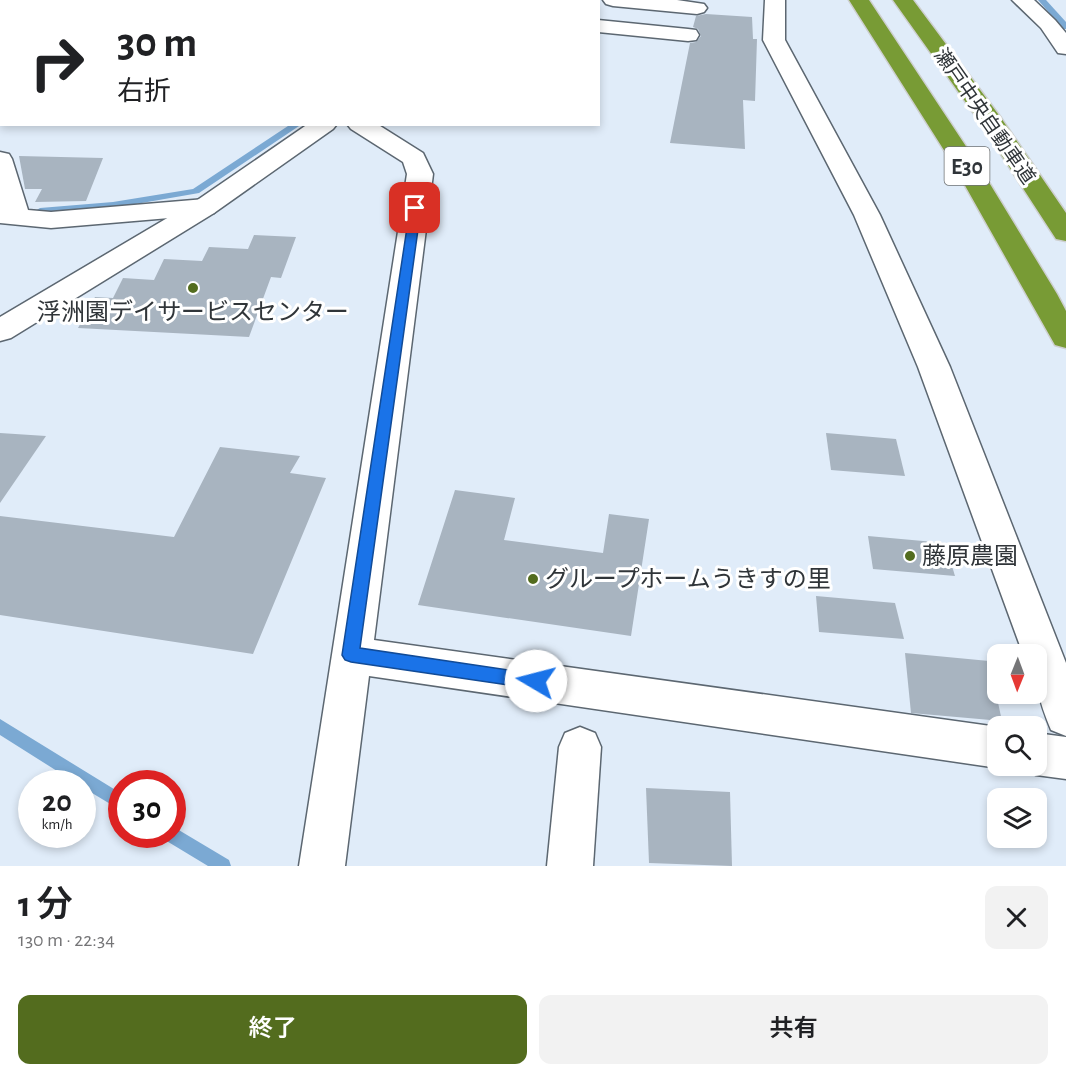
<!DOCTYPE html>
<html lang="ja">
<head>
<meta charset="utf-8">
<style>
  body { margin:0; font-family:"Alegreya Sans","Noto Sans JP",sans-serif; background:#f2f2f2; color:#202124; height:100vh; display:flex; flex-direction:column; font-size:22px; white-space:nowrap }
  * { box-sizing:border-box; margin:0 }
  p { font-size:20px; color:#757577 }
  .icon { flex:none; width:33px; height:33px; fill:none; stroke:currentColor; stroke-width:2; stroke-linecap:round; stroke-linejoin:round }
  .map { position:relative; height:866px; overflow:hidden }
  .panel { display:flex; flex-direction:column; background:#fff; flex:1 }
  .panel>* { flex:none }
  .banner { position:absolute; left:0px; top:0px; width:600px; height:126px; box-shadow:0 3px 9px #0003; background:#fff; color:#202124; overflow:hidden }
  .needle { width:39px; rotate:181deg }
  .controls { position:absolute; left:987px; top:644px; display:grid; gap:12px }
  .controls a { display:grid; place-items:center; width:60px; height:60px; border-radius:12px; background:#fff; box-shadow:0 3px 9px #0003; font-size:30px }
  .speed { position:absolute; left:18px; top:770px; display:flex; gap:12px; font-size:30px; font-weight:700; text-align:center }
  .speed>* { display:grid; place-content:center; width:78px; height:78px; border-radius:50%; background:#fff; box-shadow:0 3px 9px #0003; line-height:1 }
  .speed small { font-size:15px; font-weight:400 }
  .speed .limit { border:9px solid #d22; background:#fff; color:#111 }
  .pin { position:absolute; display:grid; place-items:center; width:51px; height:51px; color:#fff; margin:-26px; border-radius:12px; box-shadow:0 3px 9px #0006 }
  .me { position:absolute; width:66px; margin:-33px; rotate:278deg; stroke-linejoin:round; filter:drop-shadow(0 0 4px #0008) }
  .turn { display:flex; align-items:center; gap:21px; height:126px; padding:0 18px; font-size:27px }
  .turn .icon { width:78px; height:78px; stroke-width:2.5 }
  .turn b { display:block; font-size:42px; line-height:51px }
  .round { display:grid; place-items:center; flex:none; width:63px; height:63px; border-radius:12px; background:#f2f2f2 }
  .head { display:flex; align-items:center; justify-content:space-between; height:102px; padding:0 18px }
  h1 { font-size:36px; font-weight:600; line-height:45px }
  .primary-button { display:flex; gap:12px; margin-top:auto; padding:12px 18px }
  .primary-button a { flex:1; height:69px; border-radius:12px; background:#536c1e; color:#fff; font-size:24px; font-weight:600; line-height:69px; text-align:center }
  .primary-button a+a { background:#f2f2f2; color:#202124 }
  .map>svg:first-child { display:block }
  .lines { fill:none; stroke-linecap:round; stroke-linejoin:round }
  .stream { fill:#7ba9d3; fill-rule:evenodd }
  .building { fill:#a8b4c0 }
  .minor-casing { stroke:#5c6771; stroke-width:3 }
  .tertiary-casing { stroke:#5c6771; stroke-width:3 }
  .motorway-casing { stroke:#cdcfcf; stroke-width:3 }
  .minor { fill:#fff; fill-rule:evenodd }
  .tertiary { fill:#fff; fill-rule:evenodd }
  .motorway { fill:#789b35; fill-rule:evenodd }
  .route { fill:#1a73e8; stroke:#114b97; stroke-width:1.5 }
  .poi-dot { fill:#536c1e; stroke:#fff; stroke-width:2 }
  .labels { text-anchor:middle; stroke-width:6; stroke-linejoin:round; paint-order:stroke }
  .far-street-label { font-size:20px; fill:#303539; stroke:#fff }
  .shield { fill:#fff; stroke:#6e7274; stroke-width:1.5 }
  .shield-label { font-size:22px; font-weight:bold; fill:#303539 }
  .poi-label { font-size:24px; fill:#303539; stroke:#fff; text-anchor:start }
</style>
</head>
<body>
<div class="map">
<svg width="1066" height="866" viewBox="0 0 1066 866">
  <rect width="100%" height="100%" fill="#e0ecf9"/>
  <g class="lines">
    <!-- stream -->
    <g class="stream">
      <path d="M467 0H475L466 2Z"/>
      <path d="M1038 0H1046L1066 22V29H1063Z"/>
      <path d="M291 124H302L199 193 113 208 40 214 35 211 40 208 113 202 193 189Z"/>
      <path d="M0 719 122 794V811L82 787V783H76L0 735Z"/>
      <path d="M172 826 229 860 231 866H208L165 840 163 834H172Z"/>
    </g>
  </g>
  <!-- building -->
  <g class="building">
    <path d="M706 14 752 17 753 39H757L755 101 743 100 745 149 670 143 690 43 696 42 701 36 698 29 693 27 696 16Z"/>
    <path d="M19 156 103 158 86 201 35 202 42 189H25Z"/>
    <path d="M254 235 296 237 281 278 271 277 249 337 78 328 95 297 113 298 123 278 154 280 164 259 202 261 209 247 248 249Z"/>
    <path d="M0 433 46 436 0 503Z"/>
    <path d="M826 433 896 439 905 476 831 470Z"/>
    <path d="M220 447 300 456 290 473 326 478 253 654 0 615V516L174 537Z"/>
    <path d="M455 490 515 498 504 540 603 553 609 514 649 519 631 636 418 605Z"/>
    <path d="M868 536 945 543 955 576 873 569Z"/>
    <path d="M816 596 895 603 904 639 819 632Z"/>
    <path d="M905 653 989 661 1002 721 911 713Z"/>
    <path d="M646 788 730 792 732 866 649 863Z"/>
  </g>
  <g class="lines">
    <defs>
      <g id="minor">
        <path d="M0 0H10L11 2H2L0 9Z"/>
        <path d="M68 0H88L67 2Z"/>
        <path d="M603 0H677L704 4 707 8 704 12 697 14 613 6 606 4Z"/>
        <path d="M765 0H785V40L880 215 950 367 1066 663V736L1051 730C1038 698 1036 688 1036 654H1023L918 367 854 215 763 40Z"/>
        <path d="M598 20 688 29 696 30 699 35 696 40 688 41 598 32Z"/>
        <rect x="0" y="37" width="2" height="12"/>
        <path d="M2 63V77L0 78V64Z"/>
        <path d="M347 124H377L423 153 433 174 374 640 998 727V765H1007L998 768 369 676 345 866H299L407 174 403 162 351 129Z"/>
        <path d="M0 152 9 154 12 159 28 210 51 212 205 199 214 201 218 207 214 213 205 215 51 228 0 223Z"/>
        <path d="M580 727 595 733 601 747 593 866H547L559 747 565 733Z"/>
        <path d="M1036 733 1066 737V779L1036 775 1021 769 1019 765H1036Z"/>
      </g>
      <g id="tertiary">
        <path d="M483 0H504L482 2Z"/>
        <path d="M1012 0H1034L1055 20 1066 33V54L1058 53 1041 28Z"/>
        <path d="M308 124H337L333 129 214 213 11 338 0 341V317L196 201Z"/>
      </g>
      <g id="motorway">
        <path d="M849 0H869L979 166 1057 294 1066 311V348L1055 345 954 166Z"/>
        <path d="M893 0H913L1001 118 1066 213V241L1056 239 982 125Z"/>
      </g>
    </defs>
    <!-- minor casing -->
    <use href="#minor" class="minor-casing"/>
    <!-- tertiary casing -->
    <use href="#tertiary" class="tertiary-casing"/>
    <!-- motorway casing -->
    <use href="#motorway" class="motorway-casing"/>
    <!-- minor -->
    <use href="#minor" class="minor"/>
    <!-- tertiary -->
    <use href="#tertiary" class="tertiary"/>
    <!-- motorway -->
    <use href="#motorway" class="motorway"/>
  </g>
  <!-- route -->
  <path class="route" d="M415 205 421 208 360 648 536 674 541 676 544 681 541 687 536 689 351 662 345 660 342 655 410 208Z"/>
  <!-- markers -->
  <g class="poi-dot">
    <circle cx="193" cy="288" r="6"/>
    <circle cx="910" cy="556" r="6"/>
    <circle cx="533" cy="579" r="6"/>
  </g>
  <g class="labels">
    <!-- far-street labels -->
    <g class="far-street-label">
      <text transform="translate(985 116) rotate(55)" y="7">瀬戸中央自動車道</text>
    </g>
    <!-- shield labels -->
    <rect class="shield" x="944.5" y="147" width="45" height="38" rx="4.5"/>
    <g class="shield-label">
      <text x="967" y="174">E30</text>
    </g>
    <!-- poi labels -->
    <g class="poi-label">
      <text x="193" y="320" text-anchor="middle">浮洲園デイサービスセンター</text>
      <text x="922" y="564">藤原農園</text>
      <text x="545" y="587">グループホームうきすの里</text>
    </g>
  </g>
</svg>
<div class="controls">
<a><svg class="needle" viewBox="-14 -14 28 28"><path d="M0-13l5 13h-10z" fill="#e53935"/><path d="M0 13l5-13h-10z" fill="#757577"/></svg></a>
<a><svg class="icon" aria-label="search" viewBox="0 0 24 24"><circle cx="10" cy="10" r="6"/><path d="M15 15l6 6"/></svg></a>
<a><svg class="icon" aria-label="layers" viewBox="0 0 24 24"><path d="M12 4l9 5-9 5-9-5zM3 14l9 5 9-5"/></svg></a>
</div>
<div class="speed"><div>20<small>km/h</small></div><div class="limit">30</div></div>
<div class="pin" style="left:415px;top:208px;background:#d93025"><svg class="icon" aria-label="arrive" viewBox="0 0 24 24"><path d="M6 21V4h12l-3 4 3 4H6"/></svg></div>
<svg class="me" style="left:536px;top:681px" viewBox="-20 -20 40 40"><circle r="19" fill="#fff"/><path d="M0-13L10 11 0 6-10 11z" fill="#1a73e8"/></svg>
<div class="banner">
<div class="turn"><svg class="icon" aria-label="right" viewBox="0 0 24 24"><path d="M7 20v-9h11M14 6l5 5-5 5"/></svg><div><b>30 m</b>右折</div></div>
</div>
</div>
<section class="panel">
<div class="head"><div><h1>1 分</h1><p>130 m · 22:34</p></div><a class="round"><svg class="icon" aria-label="close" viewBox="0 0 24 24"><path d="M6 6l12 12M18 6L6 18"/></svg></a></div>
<div class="primary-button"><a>終了</a><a>共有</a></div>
</section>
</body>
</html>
